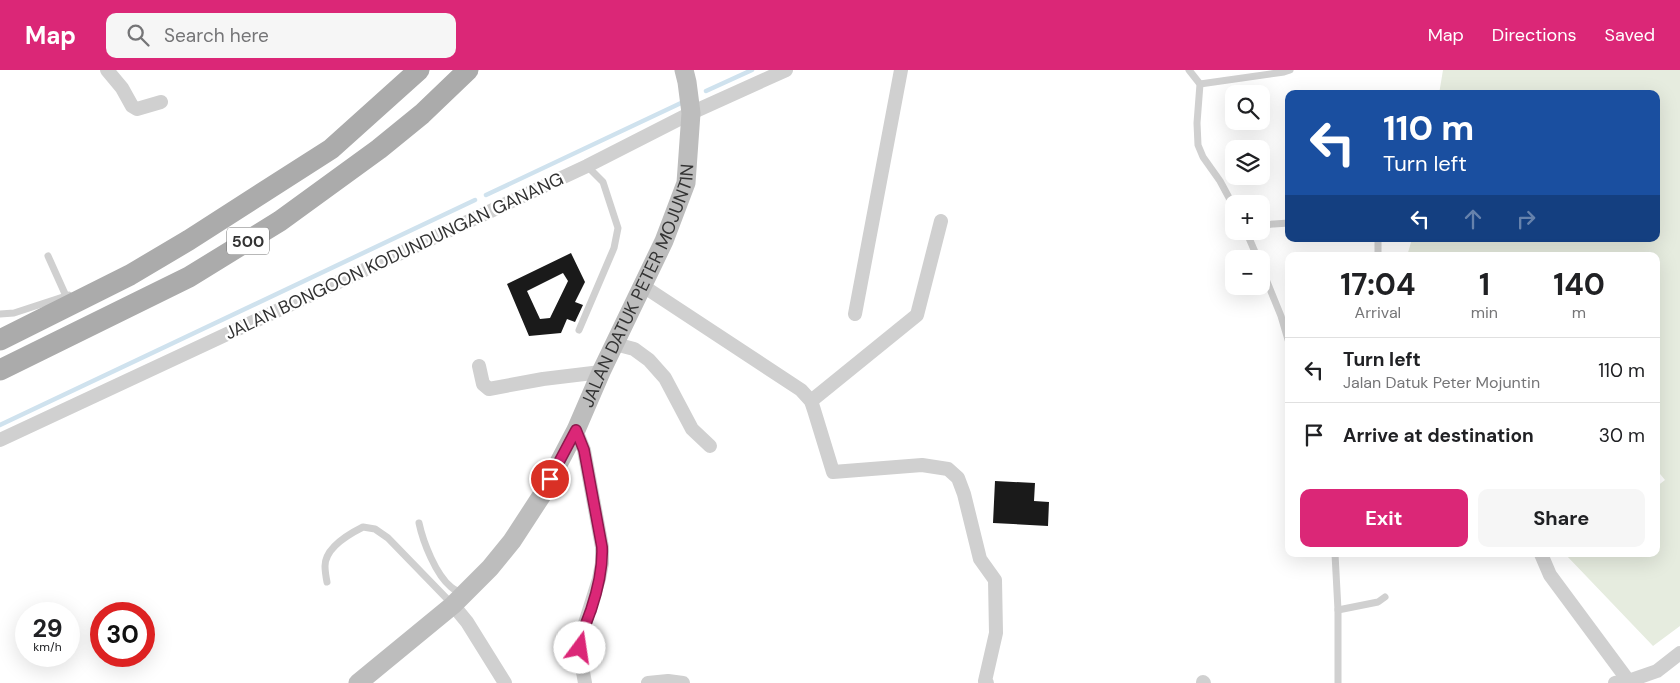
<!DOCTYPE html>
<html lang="en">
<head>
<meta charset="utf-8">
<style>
  body { margin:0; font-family:"DM Sans",sans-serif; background:#f6f6f6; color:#202124; height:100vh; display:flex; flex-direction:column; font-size:19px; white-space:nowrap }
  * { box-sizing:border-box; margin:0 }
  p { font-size:16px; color:#757577 }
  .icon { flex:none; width:28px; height:28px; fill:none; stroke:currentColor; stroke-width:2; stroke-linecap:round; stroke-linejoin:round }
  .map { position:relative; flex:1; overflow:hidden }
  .side { position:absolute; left:1285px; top:182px; width:375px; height:305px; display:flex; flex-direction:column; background:#fff; border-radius:10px; box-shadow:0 5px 20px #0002 }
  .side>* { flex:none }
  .guide { position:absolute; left:1285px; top:20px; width:375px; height:152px; border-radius:10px; box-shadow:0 5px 20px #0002; background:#1a4fa0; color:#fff; overflow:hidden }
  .tools { position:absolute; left:1225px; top:15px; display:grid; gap:10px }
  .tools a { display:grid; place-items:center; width:45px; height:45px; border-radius:10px; background:#fff; box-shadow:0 5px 20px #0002; font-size:25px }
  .speed { position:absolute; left:15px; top:532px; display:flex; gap:10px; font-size:25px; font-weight:700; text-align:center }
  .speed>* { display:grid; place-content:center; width:65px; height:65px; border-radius:50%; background:#fff; box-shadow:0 5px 20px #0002; line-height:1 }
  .speed small { font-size:12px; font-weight:400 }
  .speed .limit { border:8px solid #d22; background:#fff; color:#111 }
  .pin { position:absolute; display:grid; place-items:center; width:42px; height:42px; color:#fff; margin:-21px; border:2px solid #fff; border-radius:50%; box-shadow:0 1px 5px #0007 }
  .me { position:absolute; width:55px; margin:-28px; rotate:14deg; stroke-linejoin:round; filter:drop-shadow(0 0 4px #0008) }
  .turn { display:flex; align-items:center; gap:18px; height:105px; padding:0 15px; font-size:22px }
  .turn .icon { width:65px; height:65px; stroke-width:2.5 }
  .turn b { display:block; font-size:35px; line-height:42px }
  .lanes { display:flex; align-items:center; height:48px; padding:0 15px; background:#0003; justify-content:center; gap:25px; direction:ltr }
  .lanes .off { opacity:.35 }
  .eta { display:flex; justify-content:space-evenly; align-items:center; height:85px; text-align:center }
  .eta b { font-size:30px; font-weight:700; line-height:35px }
  .primary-button { display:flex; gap:10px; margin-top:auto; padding:10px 15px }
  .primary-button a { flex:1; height:58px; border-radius:10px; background:#db2777; color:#fff; font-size:20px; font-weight:700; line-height:58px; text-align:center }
  .primary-button a+a { background:#f6f6f6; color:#202124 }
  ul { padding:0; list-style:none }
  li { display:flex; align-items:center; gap:15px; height:65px; padding:0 15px; border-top:1px solid #e0e0e0 }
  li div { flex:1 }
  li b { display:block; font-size:19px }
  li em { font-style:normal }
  header { display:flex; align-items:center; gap:30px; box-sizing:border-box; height:70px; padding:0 25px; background:#db2777; color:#fff }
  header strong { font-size:24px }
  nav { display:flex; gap:28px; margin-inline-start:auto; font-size:18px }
  .search { width:350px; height:45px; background:#f6f6f6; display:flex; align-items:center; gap:12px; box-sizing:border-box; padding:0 18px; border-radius:10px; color:#757577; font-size:19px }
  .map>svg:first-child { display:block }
  .green { fill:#e6ecdf }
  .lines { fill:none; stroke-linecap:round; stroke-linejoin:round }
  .stream { stroke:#cfe2ee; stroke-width:4.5 }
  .building { fill:#1a1a1a; fill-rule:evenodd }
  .service { stroke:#d0d0d0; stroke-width:7 }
  .minor { stroke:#d0d0d0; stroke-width:14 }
  .secondary { stroke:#bdbdbd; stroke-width:19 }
  .primary { stroke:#ababab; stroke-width:21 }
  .route-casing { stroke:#8e194d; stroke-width:12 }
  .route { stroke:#db2777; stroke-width:9 }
  .labels { text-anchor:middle; stroke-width:5; stroke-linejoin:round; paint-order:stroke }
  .shield { fill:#fff; stroke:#707070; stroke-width:1 }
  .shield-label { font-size:16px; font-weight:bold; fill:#333 }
  .street-label { font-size:18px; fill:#333; stroke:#fff }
</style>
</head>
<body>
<header>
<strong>Map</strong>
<div class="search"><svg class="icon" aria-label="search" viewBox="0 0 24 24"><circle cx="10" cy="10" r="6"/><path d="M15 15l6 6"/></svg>Search here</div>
<nav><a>Map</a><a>Directions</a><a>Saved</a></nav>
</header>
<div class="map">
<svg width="1680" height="613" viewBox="0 0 1680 613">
  <rect width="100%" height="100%" fill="#fff"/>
  <!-- green -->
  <path class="green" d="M1443 0H1680V556L1653 576 1566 485 1656 484V417L1665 410 1656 399V186H1407L1412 169H1656V24H1439Z"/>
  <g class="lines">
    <!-- stream -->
    <g class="stream">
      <path d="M706 21 752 0"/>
      <path d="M486 125 681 33"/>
      <path d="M0 355 475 130"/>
    </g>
  </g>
  <!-- building -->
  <g class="building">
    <path d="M571 183 585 212 575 232 583 235 575 252 567 249 561 263 529 266 507 214ZM563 203 568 211 550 248 540 249 527 221Z"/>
    <path d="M995 411 1035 413 1034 431 1049 432 1048 456 993 453Z"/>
  </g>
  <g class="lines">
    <!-- service -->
    <g class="service">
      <path d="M1189 0 1200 14 1197 53 1198 75 1203 87 1220 111 1234 137"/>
      <path d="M1200 14 1284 2 1290 0"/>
      <path d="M1261 155 1289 153"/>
      <path d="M1246 161 1258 189"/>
      <path d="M48 186 66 226"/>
      <path d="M1378 186V169"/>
      <path d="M1261 197 1281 246 1289 273"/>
      <path d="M0 244 14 243 69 225"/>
      <path d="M579 260 614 178 618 158 603 112 587 96"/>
      <path d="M419 453C423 472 436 505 451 517 454 520 458 521 461 523"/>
      <path d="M1335 484 1338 540V613"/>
      <path d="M327 512C326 507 325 501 325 496 325 478 349 464 363 457L375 459 388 468 453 535"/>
      <path d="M1338 540 1378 532 1385 527"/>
    </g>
    <!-- minor -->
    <g class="minor">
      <path d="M107 0 122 18 132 36 137 39 161 32"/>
      <path d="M643 216 801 320 811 331 814 340 833 402 922 395 948 399 958 408 964 424 980 489 995 510 996 563 985 611 987 613"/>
      <path d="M855 244 901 0"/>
      <path d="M615 274 634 279 649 290 665 308 692 359 710 376"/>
      <path d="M479 296 483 314 489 319 543 309 601 302"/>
      <path d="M811 331 917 245 941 151"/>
      <path d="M576 360 584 380 602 477V493L599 509 580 569 581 591 585 613"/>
      <path d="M0 370 587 96 691 43 786 0"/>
      <path d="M1541 484 1550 505 1630 613"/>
      <path d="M453 535 467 552 505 613"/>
      <path d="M1203 612 1204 613"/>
      <path d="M648 613 668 611 683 613"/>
      <path d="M1615 613 1628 611 1657 601 1680 583"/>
    </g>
    <!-- secondary -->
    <path class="secondary" id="s1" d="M358 613 453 535 490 498 512 471 542 425 576 360 601 302 664 171 686 113 691 43 687 12 684 0"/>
    <!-- primary -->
    <g class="primary">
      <path d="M0 270 130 205 189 170 331 79 419 0"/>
      <path d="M0 300 189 207 280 151 379 79 422 44 468 0"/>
    </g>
  </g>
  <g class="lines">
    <defs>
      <path id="route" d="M550 409 576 360 584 380 602 477C603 499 598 519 591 540 586 553 581 565 580 578"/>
    </defs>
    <!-- route casing -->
    <use href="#route" class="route-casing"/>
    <!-- route -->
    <use href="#route" class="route"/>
  </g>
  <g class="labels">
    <!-- shield labels -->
    <rect class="shield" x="227" y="157.5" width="42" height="27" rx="4"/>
    <g class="shield-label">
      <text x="248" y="177">500</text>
    </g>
    <!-- street labels -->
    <g class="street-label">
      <text transform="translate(394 186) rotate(-25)" y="6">JALAN BONGOON KODUNDUNGAN GANANG</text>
      <text dy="6" stroke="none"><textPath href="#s1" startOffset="496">JALAN DATUK PETER MOJUNTIN</textPath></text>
    </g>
  </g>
</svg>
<div class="tools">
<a><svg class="icon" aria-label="search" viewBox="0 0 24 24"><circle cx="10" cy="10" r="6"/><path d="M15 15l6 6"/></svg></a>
<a><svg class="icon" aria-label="layers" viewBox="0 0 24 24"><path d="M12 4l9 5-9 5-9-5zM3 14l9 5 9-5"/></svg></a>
<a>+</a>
<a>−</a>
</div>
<div class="speed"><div>29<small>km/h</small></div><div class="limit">30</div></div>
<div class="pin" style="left:550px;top:409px;background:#d93025"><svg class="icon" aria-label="arrive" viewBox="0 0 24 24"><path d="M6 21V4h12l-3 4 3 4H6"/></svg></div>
<svg class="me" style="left:580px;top:578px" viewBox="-20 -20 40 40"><circle r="19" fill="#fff"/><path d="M0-13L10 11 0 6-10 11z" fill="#db2777"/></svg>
<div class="guide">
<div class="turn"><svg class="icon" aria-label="left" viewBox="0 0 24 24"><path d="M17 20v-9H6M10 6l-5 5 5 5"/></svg><div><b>110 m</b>Turn left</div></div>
<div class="lanes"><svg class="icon" aria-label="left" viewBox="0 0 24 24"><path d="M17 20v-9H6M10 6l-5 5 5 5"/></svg><svg class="icon off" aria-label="ahead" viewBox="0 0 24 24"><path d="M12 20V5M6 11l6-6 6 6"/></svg><svg class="icon off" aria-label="right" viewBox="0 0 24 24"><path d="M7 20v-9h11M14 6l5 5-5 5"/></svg></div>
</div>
<section class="side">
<div class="eta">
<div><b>17:04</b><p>Arrival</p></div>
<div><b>1</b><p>min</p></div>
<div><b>140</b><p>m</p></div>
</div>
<ul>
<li><svg class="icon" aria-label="left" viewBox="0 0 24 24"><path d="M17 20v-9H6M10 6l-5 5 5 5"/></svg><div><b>Turn left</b><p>Jalan Datuk Peter Mojuntin</p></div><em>110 m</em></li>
<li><svg class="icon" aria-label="arrive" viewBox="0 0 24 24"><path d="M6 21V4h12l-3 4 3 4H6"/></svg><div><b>Arrive at destination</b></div><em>30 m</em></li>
</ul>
<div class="primary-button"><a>Exit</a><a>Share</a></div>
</section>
</div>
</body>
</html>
